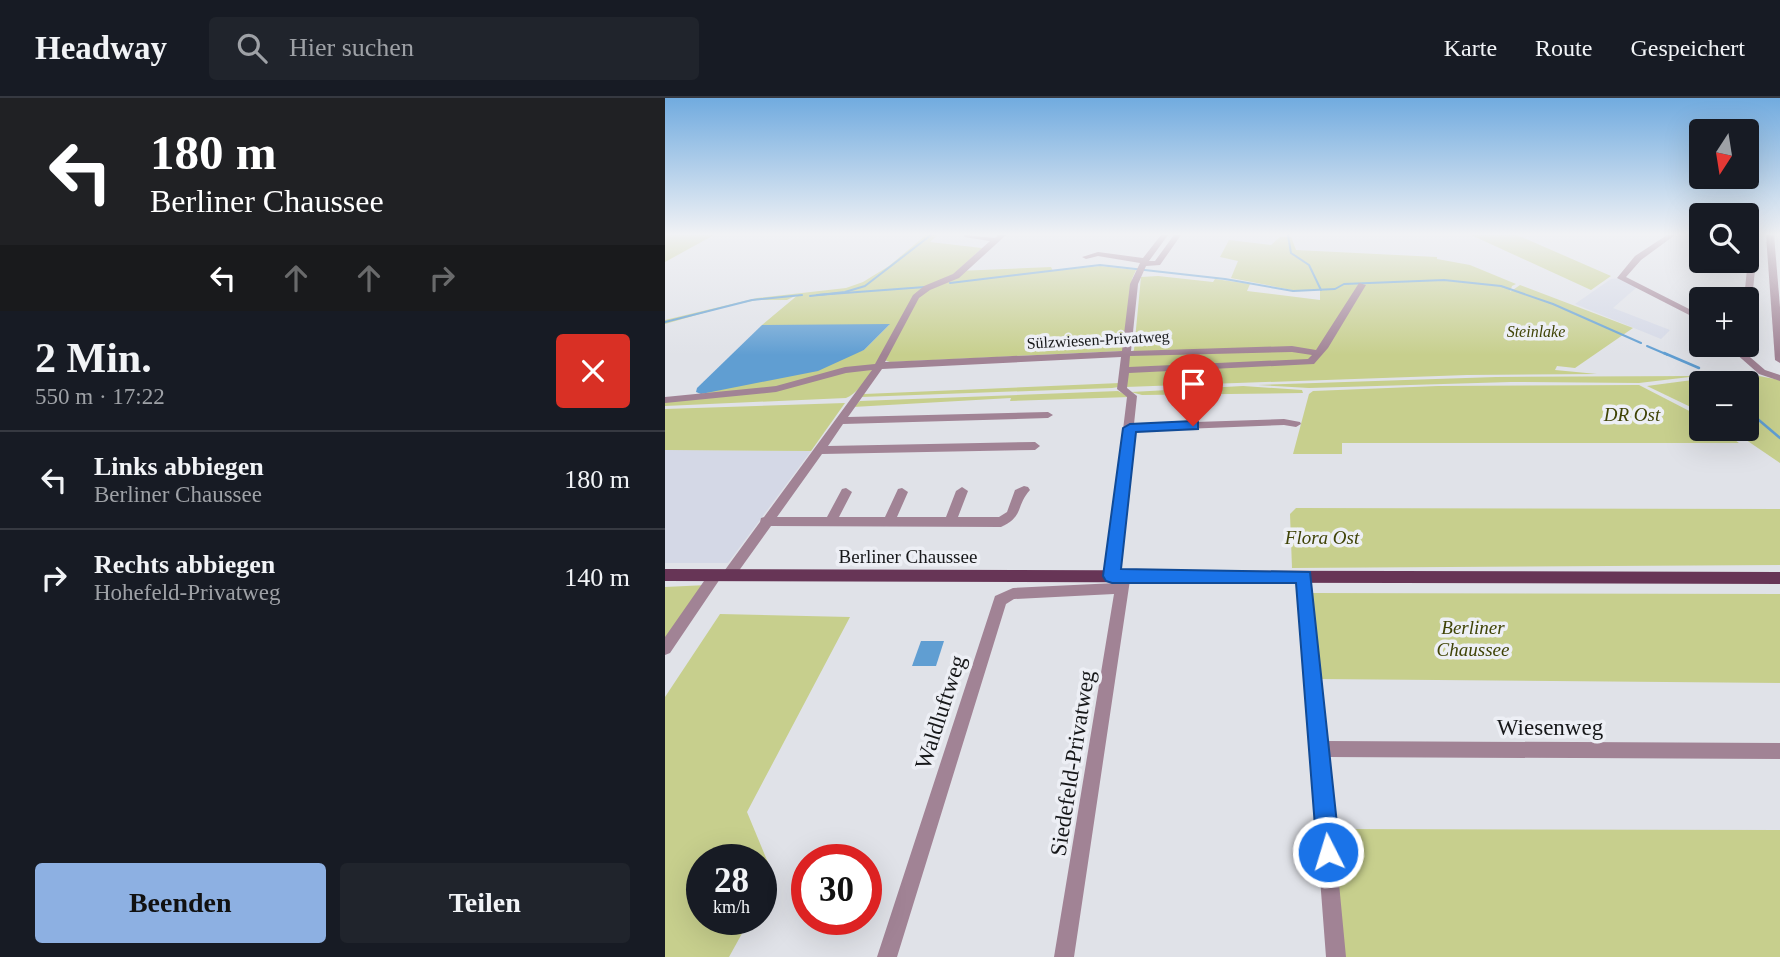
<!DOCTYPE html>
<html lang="de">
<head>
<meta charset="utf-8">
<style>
  body { margin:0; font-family:Georgia,serif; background:#20242c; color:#f1f3f6; height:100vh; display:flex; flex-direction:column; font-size:26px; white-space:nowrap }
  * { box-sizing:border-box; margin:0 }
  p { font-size:23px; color:#9ea1a6 }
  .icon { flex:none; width:38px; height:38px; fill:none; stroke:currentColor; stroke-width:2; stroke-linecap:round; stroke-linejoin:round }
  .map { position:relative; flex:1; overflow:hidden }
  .side { display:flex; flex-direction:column; background:#171b24; width:665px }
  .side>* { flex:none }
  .guide { background:#202124; color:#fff; overflow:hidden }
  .needle { width:46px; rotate:192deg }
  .buttons { position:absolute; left:1024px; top:21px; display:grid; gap:14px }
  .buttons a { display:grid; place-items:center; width:70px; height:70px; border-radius:7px; background:#171b24; box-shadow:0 7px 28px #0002; font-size:35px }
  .speed { position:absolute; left:21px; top:746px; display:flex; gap:14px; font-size:35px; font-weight:700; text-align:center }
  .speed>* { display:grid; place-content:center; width:91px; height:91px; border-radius:50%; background:#171b24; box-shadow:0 7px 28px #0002; line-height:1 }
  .speed small { font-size:18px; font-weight:400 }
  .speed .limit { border:10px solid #d22; background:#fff; color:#111 }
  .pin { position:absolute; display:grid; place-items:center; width:60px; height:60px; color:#fff; margin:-72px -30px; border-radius:50% 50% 50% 0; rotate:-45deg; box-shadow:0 0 7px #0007 }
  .pin .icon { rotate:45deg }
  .me { position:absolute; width:77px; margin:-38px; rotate:355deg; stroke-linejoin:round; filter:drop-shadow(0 0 5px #0008) }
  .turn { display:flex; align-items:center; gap:24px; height:147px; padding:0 35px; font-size:32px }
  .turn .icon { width:91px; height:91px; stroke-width:2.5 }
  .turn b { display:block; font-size:49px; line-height:60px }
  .lanes { display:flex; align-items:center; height:66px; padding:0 35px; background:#0003; justify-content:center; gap:35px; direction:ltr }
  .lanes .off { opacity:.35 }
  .round { display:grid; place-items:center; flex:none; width:74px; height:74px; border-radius:7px; background:#20242c }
  .overview { display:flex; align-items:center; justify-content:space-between; height:119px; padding:0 35px }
  h1 { font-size:42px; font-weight:700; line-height:52px }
  .cta { display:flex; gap:14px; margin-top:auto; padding:14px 35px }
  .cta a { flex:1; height:80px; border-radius:7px; background:#8db0e2; color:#111; font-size:28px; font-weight:700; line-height:80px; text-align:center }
  .cta a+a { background:#20242c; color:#f1f3f6 }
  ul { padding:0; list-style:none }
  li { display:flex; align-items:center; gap:21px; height:98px; padding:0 35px; border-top:2px solid #363941 }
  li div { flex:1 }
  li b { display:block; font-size:26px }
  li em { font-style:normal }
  header { display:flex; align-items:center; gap:42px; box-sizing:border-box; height:98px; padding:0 35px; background:#171b24; border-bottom:2px solid #363941 }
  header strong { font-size:33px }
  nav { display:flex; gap:38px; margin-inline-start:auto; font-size:24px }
  .search { width:490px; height:63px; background:#20242c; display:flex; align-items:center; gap:18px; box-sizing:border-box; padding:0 24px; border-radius:7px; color:#9ea1a6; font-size:26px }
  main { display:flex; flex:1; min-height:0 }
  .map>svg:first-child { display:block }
  .built { fill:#d4d8e6 }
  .green { fill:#c7cf8d }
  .water { fill:#609ed2 }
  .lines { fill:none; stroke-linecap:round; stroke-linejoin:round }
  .stream-far1 { stroke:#609ed2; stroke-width:2 }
  .stream { stroke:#609ed2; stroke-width:2.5 }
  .minor { fill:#a18395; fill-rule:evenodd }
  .major { fill:#673556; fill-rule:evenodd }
  .route { fill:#1a73e8; stroke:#114b97; stroke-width:2 }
  .labels { text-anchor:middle; stroke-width:7; stroke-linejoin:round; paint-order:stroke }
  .far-park-label { font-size:16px; font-style:italic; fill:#3f4306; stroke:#edeff5 }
  .far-street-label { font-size:16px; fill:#17181a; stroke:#edeff5 }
  .park-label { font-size:19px; font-style:italic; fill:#3f4306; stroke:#edeff5 }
  .street-label { font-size:19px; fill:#17181a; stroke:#edeff5 }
  .near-street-label { font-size:23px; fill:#17181a; stroke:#edeff5 }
</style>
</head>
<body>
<header>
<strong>Headway</strong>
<div class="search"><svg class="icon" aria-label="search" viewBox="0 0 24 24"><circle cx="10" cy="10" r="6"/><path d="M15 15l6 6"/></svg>Hier suchen</div>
<nav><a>Karte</a><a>Route</a><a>Gespeichert</a></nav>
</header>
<main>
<section class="side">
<div class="guide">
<div class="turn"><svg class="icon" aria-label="left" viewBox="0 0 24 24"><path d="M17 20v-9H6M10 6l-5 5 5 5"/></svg><div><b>180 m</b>Berliner Chaussee</div></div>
<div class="lanes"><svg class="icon" aria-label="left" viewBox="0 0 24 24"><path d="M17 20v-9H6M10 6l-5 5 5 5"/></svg><svg class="icon off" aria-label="ahead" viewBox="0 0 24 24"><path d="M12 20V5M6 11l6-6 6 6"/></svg><svg class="icon off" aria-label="ahead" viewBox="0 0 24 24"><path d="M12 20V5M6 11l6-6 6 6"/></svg><svg class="icon off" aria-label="right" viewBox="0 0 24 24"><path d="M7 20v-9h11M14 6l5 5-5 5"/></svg></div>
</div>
<div class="overview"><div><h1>2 Min.</h1><p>550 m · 17:22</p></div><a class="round" style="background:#d93025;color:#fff"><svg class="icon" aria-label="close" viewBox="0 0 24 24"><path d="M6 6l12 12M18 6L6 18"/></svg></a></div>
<ul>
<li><svg class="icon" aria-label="left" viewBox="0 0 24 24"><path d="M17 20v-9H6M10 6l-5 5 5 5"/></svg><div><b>Links abbiegen</b><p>Berliner Chaussee</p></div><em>180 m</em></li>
<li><svg class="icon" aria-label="right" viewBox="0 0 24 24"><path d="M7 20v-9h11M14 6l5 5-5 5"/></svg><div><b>Rechts abbiegen</b><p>Hohefeld-Privatweg</p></div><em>140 m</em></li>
</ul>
<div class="cta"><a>Beenden</a><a>Teilen</a></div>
</section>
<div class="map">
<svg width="1115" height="859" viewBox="0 0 1115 859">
  <rect width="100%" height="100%" fill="#e0e2e8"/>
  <!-- built -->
  <g class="built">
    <path d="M956 180 972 189 948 210 1005 232 996 241 910 206 946 181Z"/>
    <path d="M0 352 146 353 63 465H0Z"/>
  </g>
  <!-- green -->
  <g class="green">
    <path d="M0 137H49L0 164Z"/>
    <path d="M261 137H272L265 144 317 150 292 173 386 169 388 173 435 168 471 172 467 181 459 253 225 264 219 262 233 226C222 245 201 293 181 300L0 308V302L36 296 199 252 224 227H97L134 196 122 202H92L63 208 0 226V222L92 200 181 190 198 184 224 168Z"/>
    <path d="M806 137H852L946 178 926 192Z"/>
    <path d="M615 139H626L631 152 772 159V161L805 167 851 186 847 188 845 194 855 187 968 230 910 270 892 268 890 272 932 276 802 277 460 289 464 258 469 252 476 179 493 178 548 184 550 181 585 186 582 193 655 202V191L632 193 566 180 573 163 555 159 564 142 606 147Z"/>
    <path d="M1033 278 974 285 846 284 644 290 593 287 831 279Z"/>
    <path d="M1094 278 1115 282V365L1065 331H1082V285H1036V314L982 288 1050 279Z"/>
    <path d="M455 285 454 289 447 290 196 299 199 296Z"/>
    <path d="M974 287 1036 319V331H1055L1074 345H677V356H628L644 296 648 293 773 288Z"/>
    <path d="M578 288 637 292 638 295 477 297 466 294Z"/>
    <path d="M453 293 465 299 345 303 346 300 188 309 195 303Z"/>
    <path d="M180 305 146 353 0 352V311Z"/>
    <path d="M631 410 1115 411V467L627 470 625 416Z"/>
    <path d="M42 487 0 550V489Z"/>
    <path d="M645 495 1115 496V585L652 581Z"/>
    <path d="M55 516 185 519 82 714 104 767 96 795V761H37V821H85L64 859H0V599Z"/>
    <path d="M661 731 1115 732V859H671Z"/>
  </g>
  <!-- water -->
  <g class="water">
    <path d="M225 226 199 252 153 273 36 296 31 294 32 290 97 227Z"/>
    <path d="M256 543H279L271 568H247Z"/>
  </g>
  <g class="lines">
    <!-- stream-far1 -->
    <g class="stream-far1">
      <path d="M623 137 626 155 644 167 656 192"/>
      <path d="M285 185 435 167 560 181 628 193 670 191 679 186 779 182 836 188 888 206 976 245"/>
      <path d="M152 197 260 189"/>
      <path d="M145 198 180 194 200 188 266 137"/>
      <path d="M0 224 87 202 137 197"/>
      <path d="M982 248 1003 257"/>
    </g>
    <!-- stream -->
    <g class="stream">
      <path d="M999 255 1034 270"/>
      <path d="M1050 283 1052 285"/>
      <path d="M1082 312 1115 340"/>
    </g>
    <!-- minor -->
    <g class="minor">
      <path d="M299 137 330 140 333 137H341L294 180 265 192 254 200 220 264 457 253 465 186 475 165 433 158 421 161 417 159 433 154 478 160 496 137H503L484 163H490L509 137H516L495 167 481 168 473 186 466 253 627 248 651 252 694 185 701 187 663 250 649 266 464 275 462 290 472 298 469 326 619 321 635 324 636 326 631 329 619 327 468 333 453 478 458 477 463 478 465 482 409 859H389L449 496 349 501 341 506 232 859H212L330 498 348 490 451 485 452 482 447 483 442 482 440 478 462 299 452 291 456 259 217 271 183 319 383 314 388 317 383 320 178 326 163 348 370 344 375 348 370 352 157 356 112 419H162L177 391 181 390 187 394 174 419H220L233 391 237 390 243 394 232 419H281L291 393 297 389 303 393 293 419H334L342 414 350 392 359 388 363 389 365 392C351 407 359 419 336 429L106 428 68 481 63 482 57 478 5 555 0 557V539L46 473 51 472 57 476 95 424 96 420 99 419 207 272 181 275 111 294 0 305V299L111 288 180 269 210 266 248 197 259 188 288 176 325 143 299 139ZM627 254 647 257 643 261 464 269 465 258Z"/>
      <path d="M1002 137H1010L976 162 961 179 1036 217V223L952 180 970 158Z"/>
      <path d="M1082 137 1093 140 1086 213 1082 216V201H1079L1085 141 1082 140Z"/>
      <path d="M1101 137H1109L1115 209V265L1110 262Z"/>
      <path d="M1061 247H1071L1100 272 1115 277V283L1094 276Z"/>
      <path d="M639 473 644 474 646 478 661 643 1115 645V661L662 659 681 859H661L632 478 634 474Z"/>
    </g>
    <!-- major -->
    <path class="major" d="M0 471 1115 474V486L0 483Z"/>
  </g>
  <!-- sky -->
  <linearGradient id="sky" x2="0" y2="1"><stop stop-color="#71abdf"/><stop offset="0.53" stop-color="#f1f2f5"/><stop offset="1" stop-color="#f1f2f5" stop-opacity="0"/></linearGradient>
  <rect width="1115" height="257" fill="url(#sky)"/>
  <!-- route -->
  <path class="route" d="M528 323 533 324V331L471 334 456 471 645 474 675 754 671 762 663 765 655 762 652 754 631 485H447L441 483 438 478 458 330 465 326Z"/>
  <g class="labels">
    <!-- far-park labels -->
    <g class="far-park-label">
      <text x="871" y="239">Steinlake</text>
    </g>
    <!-- far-street labels -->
    <g class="far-street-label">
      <text transform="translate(433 241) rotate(-3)" y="6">Sülzwiesen-Privatweg</text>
    </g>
    <!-- park labels -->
    <g class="park-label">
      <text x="967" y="323">DR Ost</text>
      <text x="657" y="446">Flora Ost</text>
      <text x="808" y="536">Berliner<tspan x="808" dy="22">Chaussee</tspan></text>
    </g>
    <!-- street labels -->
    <g class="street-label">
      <text x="243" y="465">Berliner Chaussee</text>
    </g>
    <!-- near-street labels -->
    <g class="near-street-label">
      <text transform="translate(275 614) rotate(-72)" y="8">Waldluftweg</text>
      <text x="885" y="637">Wiesenweg</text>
      <text transform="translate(407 665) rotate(-81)" y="8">Siedefeld-Privatweg</text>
    </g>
  </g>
</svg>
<div class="buttons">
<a><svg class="needle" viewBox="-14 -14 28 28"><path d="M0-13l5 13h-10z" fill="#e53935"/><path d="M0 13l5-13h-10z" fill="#9ea1a6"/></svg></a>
<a><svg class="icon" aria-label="search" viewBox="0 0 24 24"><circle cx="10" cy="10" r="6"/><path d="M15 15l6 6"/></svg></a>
<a>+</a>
<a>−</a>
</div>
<div class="speed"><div>28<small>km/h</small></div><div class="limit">30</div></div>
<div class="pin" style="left:528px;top:328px;background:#d93025"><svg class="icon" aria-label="arrive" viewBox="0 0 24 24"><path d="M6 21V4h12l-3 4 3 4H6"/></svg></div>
<svg class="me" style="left:663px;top:754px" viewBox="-20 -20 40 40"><circle r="17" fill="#1a73e8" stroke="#fff" stroke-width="3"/><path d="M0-11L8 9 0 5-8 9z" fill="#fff"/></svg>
</div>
</main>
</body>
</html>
